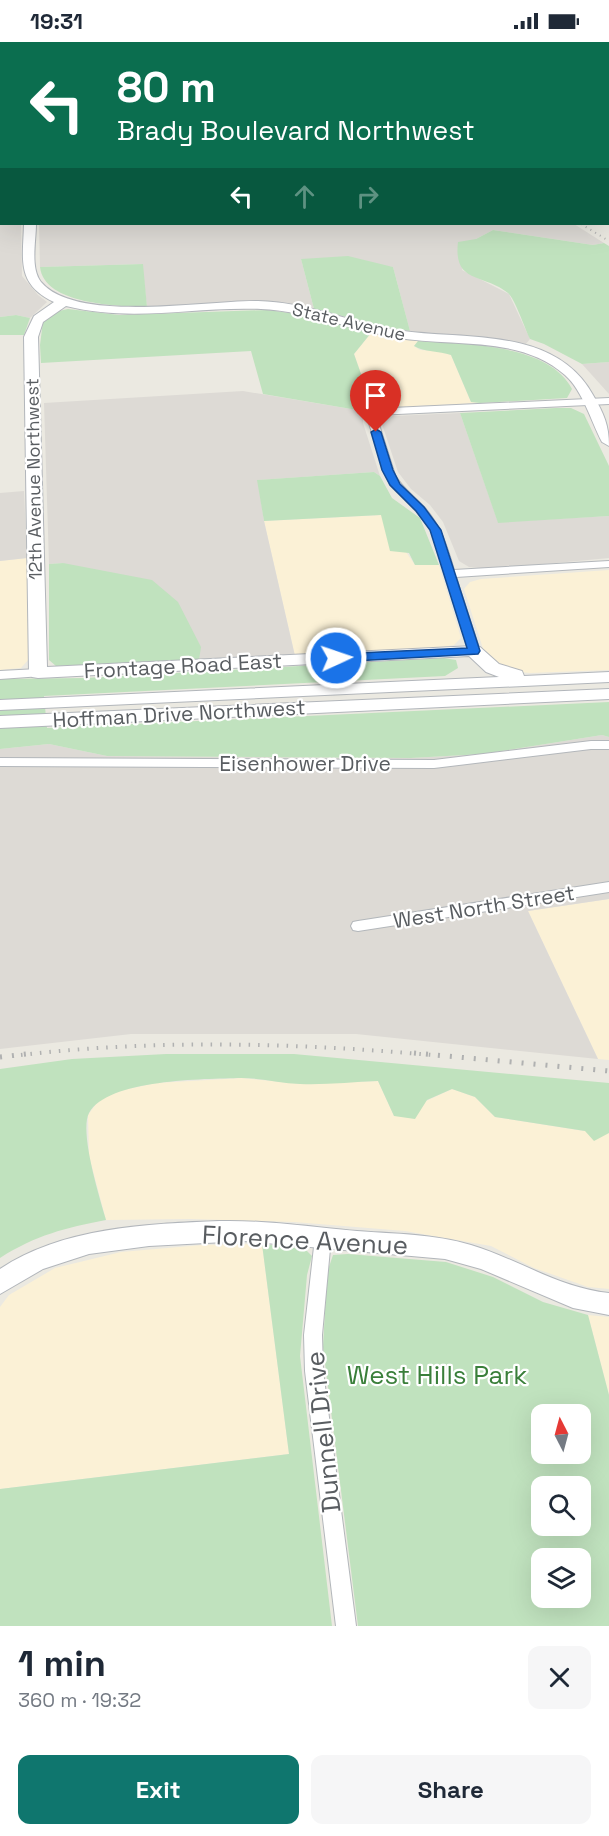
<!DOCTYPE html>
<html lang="en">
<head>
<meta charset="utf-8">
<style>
  body { margin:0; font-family:"Space Grotesk",sans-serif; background:#f6f6f7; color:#1f2937; height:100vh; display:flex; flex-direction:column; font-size:22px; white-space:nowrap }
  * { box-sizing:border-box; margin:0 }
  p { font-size:20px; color:#747a83 }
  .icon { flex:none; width:33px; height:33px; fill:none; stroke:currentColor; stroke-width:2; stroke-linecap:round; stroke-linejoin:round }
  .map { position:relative; height:1584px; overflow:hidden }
  .panel { display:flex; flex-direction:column; background:#fff; flex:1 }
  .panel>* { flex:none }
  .banner { position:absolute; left:0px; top:0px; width:609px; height:183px; box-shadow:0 6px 24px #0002; background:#0b6e4f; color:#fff; overflow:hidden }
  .needle { width:39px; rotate:354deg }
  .tools { position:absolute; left:531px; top:1362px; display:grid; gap:12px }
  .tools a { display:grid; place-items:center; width:60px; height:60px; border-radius:12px; background:#fff; box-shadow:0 6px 24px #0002; font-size:30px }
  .pin { position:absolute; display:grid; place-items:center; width:51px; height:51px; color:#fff; margin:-62px -26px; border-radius:50% 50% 50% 0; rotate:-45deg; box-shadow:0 0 6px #0007 }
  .pin .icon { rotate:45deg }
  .me { position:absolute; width:66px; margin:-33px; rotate:87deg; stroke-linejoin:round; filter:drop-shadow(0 0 4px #0008) }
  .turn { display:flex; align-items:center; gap:21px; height:126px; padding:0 18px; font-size:27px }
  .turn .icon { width:78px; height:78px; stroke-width:2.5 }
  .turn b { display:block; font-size:42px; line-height:51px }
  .lanes { display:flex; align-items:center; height:57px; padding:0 18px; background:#0003; justify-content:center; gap:30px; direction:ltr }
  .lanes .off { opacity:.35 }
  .round { display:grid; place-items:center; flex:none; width:63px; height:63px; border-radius:12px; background:#f6f6f7 }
  .summary { display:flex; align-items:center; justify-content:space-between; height:102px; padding:0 18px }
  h1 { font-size:36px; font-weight:700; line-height:45px }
  .button { display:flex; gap:12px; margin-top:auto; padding:12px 18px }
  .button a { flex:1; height:69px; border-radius:12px; background:#0f766e; color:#fff; font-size:24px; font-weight:700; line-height:69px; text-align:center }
  .button a+a { background:#f6f6f7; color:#1f2937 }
  .status { display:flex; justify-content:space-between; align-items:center; height:42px; padding:0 30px; background:#fff; direction:ltr }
  .status svg { height:16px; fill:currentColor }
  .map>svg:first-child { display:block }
  .commercial { fill:#fbf1d6 }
  .industrial { fill:#dddad5 }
  .green { fill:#c0e2be; fill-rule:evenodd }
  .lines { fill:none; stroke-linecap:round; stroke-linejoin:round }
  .river { fill:#a3d6f9; fill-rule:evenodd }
  .street-casing { stroke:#b3b7bb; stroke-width:2 }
  .secondary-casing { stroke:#b2b6bb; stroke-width:2 }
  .street { fill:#fff; fill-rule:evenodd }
  .secondary { fill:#fff; fill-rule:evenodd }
  .rail-far2 { stroke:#b0b1b1; stroke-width:2; stroke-dasharray:1 4.5; stroke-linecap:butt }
  .rail-far1 { stroke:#b0b1b1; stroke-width:4; stroke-dasharray:1.5 8; stroke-linecap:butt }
  .rail { stroke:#b0b1b1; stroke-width:5; stroke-dasharray:2 10; stroke-linecap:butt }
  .route { fill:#1a73e8; stroke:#114b97; stroke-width:1.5 }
  .labels { text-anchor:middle; stroke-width:4.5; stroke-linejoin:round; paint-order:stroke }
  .far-street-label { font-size:18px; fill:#595d61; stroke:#fff }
  .street-label { font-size:21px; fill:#595d61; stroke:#fff }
  .near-street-label { font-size:26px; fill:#595d61; stroke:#fff }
  .near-park-label { font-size:26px; fill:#3a7f3a; stroke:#fff }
</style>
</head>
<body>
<div class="status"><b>19:31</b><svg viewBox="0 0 49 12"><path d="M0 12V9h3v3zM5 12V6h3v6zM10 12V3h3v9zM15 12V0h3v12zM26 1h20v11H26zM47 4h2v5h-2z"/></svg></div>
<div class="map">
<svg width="609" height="1584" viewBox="0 0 609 1584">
  <rect width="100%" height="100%" fill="#ebe9e1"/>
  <!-- commercial -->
  <g class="commercial">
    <path d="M371 291 418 299 414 304 420 308 439 309 451 313 471 360 480 361 373 366 354 312Z"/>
    <path d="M381 473 415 523H439L461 596 454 603 433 607 295 614 264 479Z"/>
    <path d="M27 516 30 616 21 626 0 628V519Z"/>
    <path d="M609 528V628L530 631 502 628 485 613 464 547 470 540 481 537Z"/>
    <path d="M609 857V1018L598 1017 528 869Z"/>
    <path d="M242 1036 302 1042 378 1039 394 1074 452 1047 475 1055 495 1075 584 1089 609 1071V1247L588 1245 534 1226 491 1204 405 1189 294 1180 190 1177 106 1178 89 1114 88 1073 99 1058 119 1049 156 1041Z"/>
    <path d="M262 1202 289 1412 0 1447V1265L9 1253 55 1226 121 1210 202 1203Z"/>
    <path d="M588 1273 609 1275V1353Z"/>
  </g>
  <!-- industrial -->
  <g class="industrial">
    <path d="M0 73 2 182H21L22 234 38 253 47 260 30 276 16 273 0 275Z"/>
    <path d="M39 182H574L604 201 593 203 493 188 476 197 462 228 509 252 530 297 525 303 513 299 410 289 393 225 301 217 314 267 275 261H238L147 265 142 222 40 225Z"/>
    <path d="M609 320V352L582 322Z"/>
    <path d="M243 349 363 369V381L380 434 374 430 258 438 264 479 295 614 199 618 63 521 49 522 44 361Z"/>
    <path d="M460 371 498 480 609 474V516L492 527 469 525 459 519 443 480 430 463 411 447 398 430 382 382 384 376 393 374Z"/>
    <path d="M24 449 27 516 0 519V451Z"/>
    <path d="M602 693 609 695V857L528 869 598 1017 356 992H131L0 1007V707L49 702 107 714 411 716 483 712Z"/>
  </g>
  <!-- green -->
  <g class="green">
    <path d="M493 188 593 203 604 201 609 204V320L582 322 544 302 530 297C525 287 515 257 508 251 483 231 453 242 458 200L476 197Z"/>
    <path d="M348 214 393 225 410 289 386 285 314 267 301 217Z"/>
    <path d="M143 222 147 265C119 264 44 263 40 225Z"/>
    <path d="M68 267 119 273 267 268 298 272 371 291 354 312 373 366 363 369 263 352 251 309 41 321 40 303 43 279 54 270Z"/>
    <path d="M16 273 30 276 24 293H0V275Z"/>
    <path d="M418 299C462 302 549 301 572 347L567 356 480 361 471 360 451 313C439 309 424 310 414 304Z"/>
    <path d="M556 366H571L584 372 609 424V474L498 481 460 371Z"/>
    <path d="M374 430 380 434 392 456 420 476 439 523H415L409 511 390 509 381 473 264 479 257 438Z"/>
    <path d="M63 521 152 538 178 560 201 605 199 618 56 624 49 618V522Z"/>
    <path d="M444 616 456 618 458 626 445 634 44 654 47 686 609 660V695L602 693 483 712 411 716 107 714 49 702 0 707V637L85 636Z"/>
    <path d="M166 1012H294L609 1041V1091L594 1099 585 1089 495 1075 475 1055 452 1047 427 1058 415 1077 394 1074 378 1039C352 1040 326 1043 300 1042 280 1041 260 1036 241 1036 204 1037 108 1037 89 1071 79 1090 100 1157 106 1178 65 1186 36 1193 0 1216V1027L72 1017Z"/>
    <path d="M262 1202 305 1207 312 1214 307 1233 300 1314 332 1584H0V1447L289 1412Z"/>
    <path d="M348 1212 446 1220 493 1235 543 1260 588 1273 609 1353V1584H358L323 1305 327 1231 333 1213ZM542 1372H580V1412H542ZM542 1444H580V1484H542ZM542 1516H580V1556H542Z"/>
  </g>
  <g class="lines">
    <!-- river -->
    <g class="river">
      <path d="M461 0H476L477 2H462Z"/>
      <rect x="608" y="122" width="1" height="10"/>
    </g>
    <defs>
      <g id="street">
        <path d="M580 0H609V2H581Z"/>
        <path d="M609 356V362L376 373 395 433C402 446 414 454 424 465 441 484 447 504 454 528L609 519V525L456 535 480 609 478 612H470L431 488 416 469 390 443 365 370 370 367Z"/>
        <path d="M38 627 42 628 44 631 42 634 0 637V629Z"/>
        <path d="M591 699H609V707H591L434 726 0 724V716L434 718Z"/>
        <path d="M609 840V850L358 889 353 888 351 884 353 880 358 879Z"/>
        <path d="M323 1189 329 1191 331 1196 322 1293 323 1329 356 1584H336L305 1329 304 1293 315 1196 317 1191Z"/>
      </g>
      <g id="secondary">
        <rect x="23" y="0" width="10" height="2"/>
        <path d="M24 182H36C36 199 30 226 41 240 76 282 207 258 258 259 306 260 349 280 396 288 464 299 554 283 593 353 604 372 609 383 609 404L602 400C591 379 583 349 565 333 519 292 449 306 394 295 349 287 307 269 261 267 193 264 135 281 66 264L43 280 38 295 47 625 474 604 480 605 499 622 522 629 524 634 609 630V640L0 668V658L499 635 486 630 469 614 38 636 32 635 29 631 24 295 34 274 54 260C16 242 23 218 24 182Z"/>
        <path d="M609 647V657L0 686V674Z"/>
        <path d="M220 1179C266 1178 311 1185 357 1189 396 1192 434 1192 471 1203 518 1217 559 1246 609 1251V1273L573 1266 481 1227 445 1217 244 1199 149 1204 89 1212 43 1227 0 1252V1227C63 1185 147 1182 220 1179Z"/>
      </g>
    </defs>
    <!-- street casing -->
    <use href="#street" class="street-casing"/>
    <!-- secondary casing -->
    <use href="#secondary" class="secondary-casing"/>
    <!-- street -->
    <use href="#street" class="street"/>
    <!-- secondary -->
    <use href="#secondary" class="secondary"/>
    <!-- rail-far2 -->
    <g class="rail-far2">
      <path d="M301 0 303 2"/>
      <path d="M581 182 609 199"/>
    </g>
    <!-- rail-far1 -->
    <path class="rail-far1" d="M21 1013C158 997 295 1001 432 1013"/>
    <!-- rail -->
    <g class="rail">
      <path d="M414 1011 609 1029"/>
      <path d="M0 1015 35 1011"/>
    </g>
  </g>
  <!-- route -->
  <path class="route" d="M376 387 381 390 393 428 400 442 424 465 441 488 480 609 478 612 336 620 329 616 336 612 467 606 430 488 416 469 390 443 382 428 371 390Z"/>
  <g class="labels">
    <!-- far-street labels -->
    <g class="far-street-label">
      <text transform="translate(349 280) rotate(13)" y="6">State Avenue</text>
      <text transform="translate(34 437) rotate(-91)" y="6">12th Avenue Northwest</text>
    </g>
    <!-- street labels -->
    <g class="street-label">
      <text transform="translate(183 624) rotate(-3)" y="7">Frontage Road East</text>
      <text transform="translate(179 672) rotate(-3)" y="7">Hoffman Drive Northwest</text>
      <text x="305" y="729">Eisenhower Drive</text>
      <text transform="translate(484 865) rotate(-9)" y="7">West North Street</text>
    </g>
    <!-- near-street labels -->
    <g class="near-street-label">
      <text transform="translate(305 1198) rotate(3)" y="9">Florence Avenue</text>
      <text transform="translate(323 1390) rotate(-96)" y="9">Dunnell Drive</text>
    </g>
    <!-- near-park labels -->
    <g class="near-park-label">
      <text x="437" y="1342">West Hills Park</text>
    </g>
  </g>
</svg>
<div class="tools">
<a><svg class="needle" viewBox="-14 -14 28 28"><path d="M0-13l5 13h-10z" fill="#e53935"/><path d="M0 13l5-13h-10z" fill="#747a83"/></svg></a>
<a><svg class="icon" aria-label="search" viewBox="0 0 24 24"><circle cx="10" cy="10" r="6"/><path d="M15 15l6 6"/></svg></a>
<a><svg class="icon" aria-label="layers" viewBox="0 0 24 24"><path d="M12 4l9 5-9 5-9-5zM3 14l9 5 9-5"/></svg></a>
</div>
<div class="pin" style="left:376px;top:390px;background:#d93025"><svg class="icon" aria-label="arrive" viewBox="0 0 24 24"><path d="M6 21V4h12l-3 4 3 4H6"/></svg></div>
<svg class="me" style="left:336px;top:616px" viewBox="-20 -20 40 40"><circle r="17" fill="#1a73e8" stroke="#fff" stroke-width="3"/><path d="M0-11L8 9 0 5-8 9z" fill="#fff"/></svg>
<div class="banner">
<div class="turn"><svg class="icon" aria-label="left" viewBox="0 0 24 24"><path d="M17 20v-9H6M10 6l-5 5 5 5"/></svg><div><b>80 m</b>Brady Boulevard Northwest</div></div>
<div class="lanes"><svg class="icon" aria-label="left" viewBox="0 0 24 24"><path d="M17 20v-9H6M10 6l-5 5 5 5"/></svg><svg class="icon off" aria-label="ahead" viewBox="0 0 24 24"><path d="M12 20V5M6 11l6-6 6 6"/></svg><svg class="icon off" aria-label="right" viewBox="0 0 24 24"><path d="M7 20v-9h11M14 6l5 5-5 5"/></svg></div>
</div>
</div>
<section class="panel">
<div class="summary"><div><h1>1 min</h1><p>360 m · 19:32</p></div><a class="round"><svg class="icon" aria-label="close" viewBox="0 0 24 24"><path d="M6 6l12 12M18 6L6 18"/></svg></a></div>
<div class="button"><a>Exit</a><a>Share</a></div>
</section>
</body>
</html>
